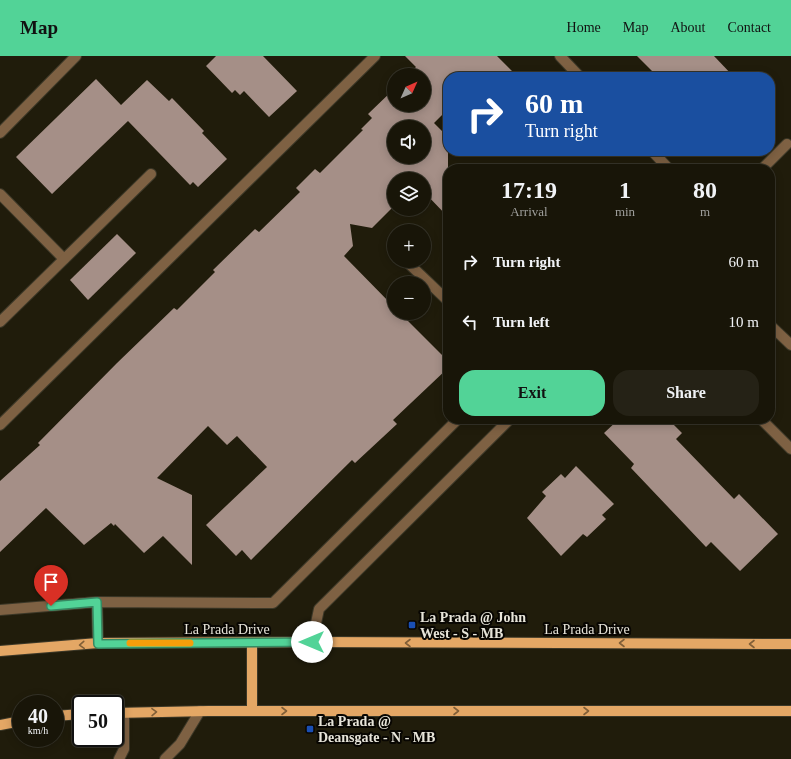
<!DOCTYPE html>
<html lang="en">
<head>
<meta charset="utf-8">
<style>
  body { margin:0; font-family:"Times New Roman",serif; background:#252216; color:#f1f3f6; height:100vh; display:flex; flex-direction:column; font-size:15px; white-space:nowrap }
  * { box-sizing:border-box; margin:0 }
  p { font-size:13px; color:#9f9f9c }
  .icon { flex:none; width:22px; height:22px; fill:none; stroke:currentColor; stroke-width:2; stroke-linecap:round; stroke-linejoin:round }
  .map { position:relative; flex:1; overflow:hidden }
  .sheet { position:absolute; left:443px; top:108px; width:332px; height:260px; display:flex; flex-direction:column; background:#181508; border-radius:16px; box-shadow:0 2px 10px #0003,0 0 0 1px #363429 }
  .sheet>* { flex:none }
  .banner { position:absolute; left:443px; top:16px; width:332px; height:84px; border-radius:16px; box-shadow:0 2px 10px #0003,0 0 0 1px #363429; background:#1a4fa0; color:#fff; overflow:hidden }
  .needle { width:26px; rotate:45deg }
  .controls { position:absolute; left:387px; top:12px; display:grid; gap:8px }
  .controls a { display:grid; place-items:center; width:44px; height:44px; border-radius:50%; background:#181508; box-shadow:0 2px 10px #0003,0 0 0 1px #363429; font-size:20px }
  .speed { position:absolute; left:12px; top:639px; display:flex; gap:8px; font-size:20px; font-weight:700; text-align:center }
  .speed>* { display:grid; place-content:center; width:52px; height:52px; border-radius:50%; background:#181508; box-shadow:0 2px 10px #0003,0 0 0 1px #363429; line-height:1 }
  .speed small { font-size:10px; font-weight:400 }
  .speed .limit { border:2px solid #111; border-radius:6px; background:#fff; color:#111 }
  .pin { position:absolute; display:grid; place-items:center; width:34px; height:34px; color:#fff; margin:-41px -17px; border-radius:50% 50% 50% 0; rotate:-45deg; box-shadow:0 0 4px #0007 }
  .pin .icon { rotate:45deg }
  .me { position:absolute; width:44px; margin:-22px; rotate:270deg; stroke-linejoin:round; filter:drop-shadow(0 0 3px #0008) }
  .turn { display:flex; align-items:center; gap:14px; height:84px; padding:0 16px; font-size:18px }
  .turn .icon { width:52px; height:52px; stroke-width:2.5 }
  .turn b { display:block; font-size:28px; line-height:34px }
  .eta { display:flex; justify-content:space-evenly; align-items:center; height:68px; text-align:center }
  .eta b { font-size:24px; font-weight:700; line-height:28px }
  .cta { display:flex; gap:8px; margin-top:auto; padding:8px 16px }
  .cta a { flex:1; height:46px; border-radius:16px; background:#52d397; color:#111; font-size:16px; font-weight:700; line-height:46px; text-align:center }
  .cta a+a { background:#252216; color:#f1f3f6 }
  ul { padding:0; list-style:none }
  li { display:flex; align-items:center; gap:12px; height:60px; padding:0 16px }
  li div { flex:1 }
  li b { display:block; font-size:15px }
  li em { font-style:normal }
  header { display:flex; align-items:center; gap:24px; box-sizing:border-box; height:56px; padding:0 20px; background:#52d397; color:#111 }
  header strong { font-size:19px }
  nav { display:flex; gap:22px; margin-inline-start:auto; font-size:14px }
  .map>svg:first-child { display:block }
  .building { fill:#a58f87; fill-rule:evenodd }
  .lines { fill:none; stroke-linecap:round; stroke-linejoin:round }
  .minor-casing { stroke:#3c3828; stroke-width:12 }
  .major-casing { stroke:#3c3828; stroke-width:12 }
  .minor { stroke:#7e6143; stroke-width:10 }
  .major { stroke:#e4a765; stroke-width:10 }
  .oneway { stroke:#815f38 }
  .route-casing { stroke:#358962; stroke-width:10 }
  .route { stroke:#52d397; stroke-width:7 }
  .slow { stroke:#f59e0b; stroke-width:7 }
  .transit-dot { fill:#1a4fb4; stroke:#080602; stroke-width:1.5 }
  .labels { text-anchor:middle; stroke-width:4; stroke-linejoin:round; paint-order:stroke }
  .poi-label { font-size:14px; font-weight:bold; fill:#e7e4d9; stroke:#080602; text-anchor:start }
  .street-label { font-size:14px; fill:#e7e4d9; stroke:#080602 }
</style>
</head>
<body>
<header>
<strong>Map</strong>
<nav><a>Home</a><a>Map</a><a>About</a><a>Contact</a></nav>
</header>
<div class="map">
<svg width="791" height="703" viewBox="0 0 791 703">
  <rect width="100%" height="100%" fill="#201c0b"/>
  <!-- building -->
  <g class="building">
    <path d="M216 0H263L297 35 269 61 244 35 240 39 235 34 232 37 206 10Z"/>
    <path d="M405 0H497L518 21H448V53L434 67 448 81V161L424 136V121L422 123H394V150L372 172 350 168 353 190 344 200 394 251V257H400L448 305V312L393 364 397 368 355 407 352 404 251 504 242 494 236 500 206 469 267 411 237 380 227 389 208 370 157 422 192 439V509L163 480 144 497 115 468 114 470 111 467 84 489 46 452 0 496V425L40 389 38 387 117 307 174 252 177 254 215 216 213 214 255 173 259 176 300 136 296 132 315 113 320 117 363 74 361 73 372 62 368 58 394 33V49H424V19H408L416 11ZM394 71H424V101H394Z"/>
    <path d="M637 0H714L734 21H658Z"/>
    <path d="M96 23 121 49 147 24 169 45 172 42 204 75 202 77 227 103 198 131 193 126 190 129 128 65 52 138 16 101Z"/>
    <path d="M117 178 136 197 88 244 70 224Z"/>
    <path d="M619 363H668L682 377 676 383 734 443 739 438 778 478 740 515 711 486 706 491 631 412 634 408 604 377Z"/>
    <path d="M576 410 614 448 602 459 606 463 587 481 583 478 561 500 527 462 546 440 542 436 561 418 565 422Z"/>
  </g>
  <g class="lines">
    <defs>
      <g id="minor">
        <path d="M560 0 580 21"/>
        <path d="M0 77 76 0"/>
        <path d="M652 95 669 113"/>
        <path d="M762 113 787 88"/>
        <path d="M0 138 64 203"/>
        <path d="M393 193H394"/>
        <path d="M406 205 448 245"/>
        <path d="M0 266 151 118"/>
        <path d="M770 269 791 289"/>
        <path d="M761 363 791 393"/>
        <path d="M0 369 375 0"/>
        <path d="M97 546 98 587"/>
        <path d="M0 554 97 546 273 547 458 363"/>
        <path d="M312 586 319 553 510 363"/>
        <path d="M119 703 124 693V657"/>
        <path d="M165 703 180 688 200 655"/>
      </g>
      <g id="major">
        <path d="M252 587V655"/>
        <path d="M0 595 98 587 312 586 791 588"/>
        <path d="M115 657 208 655H791"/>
        <path d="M55 660 81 658"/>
        <path d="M0 669 21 665"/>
      </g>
    </defs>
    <!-- minor casing -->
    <use href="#minor" class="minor-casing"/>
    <!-- major casing -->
    <use href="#major" class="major-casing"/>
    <!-- minor -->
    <use href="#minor" class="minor"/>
    <!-- major -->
    <use href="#major" class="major"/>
  </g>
  <!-- one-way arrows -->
  <defs><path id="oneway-chevron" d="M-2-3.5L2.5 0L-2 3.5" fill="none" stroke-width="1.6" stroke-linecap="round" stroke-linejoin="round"/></defs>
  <g class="oneway">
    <use href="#oneway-chevron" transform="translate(408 587) rotate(-180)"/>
    <use href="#oneway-chevron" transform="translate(622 587) rotate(-180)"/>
    <use href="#oneway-chevron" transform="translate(752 588) rotate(-180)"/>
    <use href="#oneway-chevron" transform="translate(82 589) rotate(176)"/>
    <use href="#oneway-chevron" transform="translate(284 655)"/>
    <use href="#oneway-chevron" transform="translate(456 655)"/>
    <use href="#oneway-chevron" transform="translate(586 655)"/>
    <use href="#oneway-chevron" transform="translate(154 656) rotate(-1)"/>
  </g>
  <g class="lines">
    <defs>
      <path id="route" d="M51 550 97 546 98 588 312 586"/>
    </defs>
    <!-- route casing -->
    <use href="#route" class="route-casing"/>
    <!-- route -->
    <use href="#route" class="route"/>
    <!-- slow -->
    <path class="slow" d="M130 587H190"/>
  </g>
  <!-- markers -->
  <g class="transit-dot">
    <rect x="408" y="565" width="8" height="8" rx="2"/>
    <rect x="306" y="669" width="8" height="8" rx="2"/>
  </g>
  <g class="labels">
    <!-- poi labels -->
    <g class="poi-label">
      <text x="420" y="566">La Prada @ John<tspan x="420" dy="16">West - S - MB</tspan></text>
      <text x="318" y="670">La Prada @<tspan x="318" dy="16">Deansgate - N - MB</tspan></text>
    </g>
    <!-- street labels -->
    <g class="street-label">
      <text x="227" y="578">La Prada Drive</text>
      <text x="587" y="578">La Prada Drive</text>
    </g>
  </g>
</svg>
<div class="controls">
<a><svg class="needle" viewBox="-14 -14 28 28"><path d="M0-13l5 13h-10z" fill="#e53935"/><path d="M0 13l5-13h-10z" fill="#9f9f9c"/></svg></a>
<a><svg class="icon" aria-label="sound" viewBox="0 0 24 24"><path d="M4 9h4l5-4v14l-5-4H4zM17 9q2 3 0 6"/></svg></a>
<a><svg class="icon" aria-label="layers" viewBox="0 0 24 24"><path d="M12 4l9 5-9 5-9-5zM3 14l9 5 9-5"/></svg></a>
<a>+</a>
<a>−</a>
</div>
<div class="speed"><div>40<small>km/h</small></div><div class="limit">50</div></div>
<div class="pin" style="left:51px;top:550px;background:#d93025"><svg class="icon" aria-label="arrive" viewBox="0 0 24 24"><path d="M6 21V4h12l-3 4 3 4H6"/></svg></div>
<svg class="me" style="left:312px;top:586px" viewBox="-20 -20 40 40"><circle r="19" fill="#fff"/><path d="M0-13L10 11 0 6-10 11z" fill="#52d397"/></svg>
<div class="banner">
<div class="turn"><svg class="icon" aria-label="right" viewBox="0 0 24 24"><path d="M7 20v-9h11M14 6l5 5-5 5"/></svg><div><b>60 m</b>Turn right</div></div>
</div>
<section class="sheet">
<div class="eta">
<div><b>17:19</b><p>Arrival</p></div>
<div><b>1</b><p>min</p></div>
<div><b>80</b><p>m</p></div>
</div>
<ul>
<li><svg class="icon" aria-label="right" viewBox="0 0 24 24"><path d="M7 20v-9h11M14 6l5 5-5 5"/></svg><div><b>Turn right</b></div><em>60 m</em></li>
<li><svg class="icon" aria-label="left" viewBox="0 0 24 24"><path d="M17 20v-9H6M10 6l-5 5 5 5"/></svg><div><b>Turn left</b></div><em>10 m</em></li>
</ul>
<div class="cta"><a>Exit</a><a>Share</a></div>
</section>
</div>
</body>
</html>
